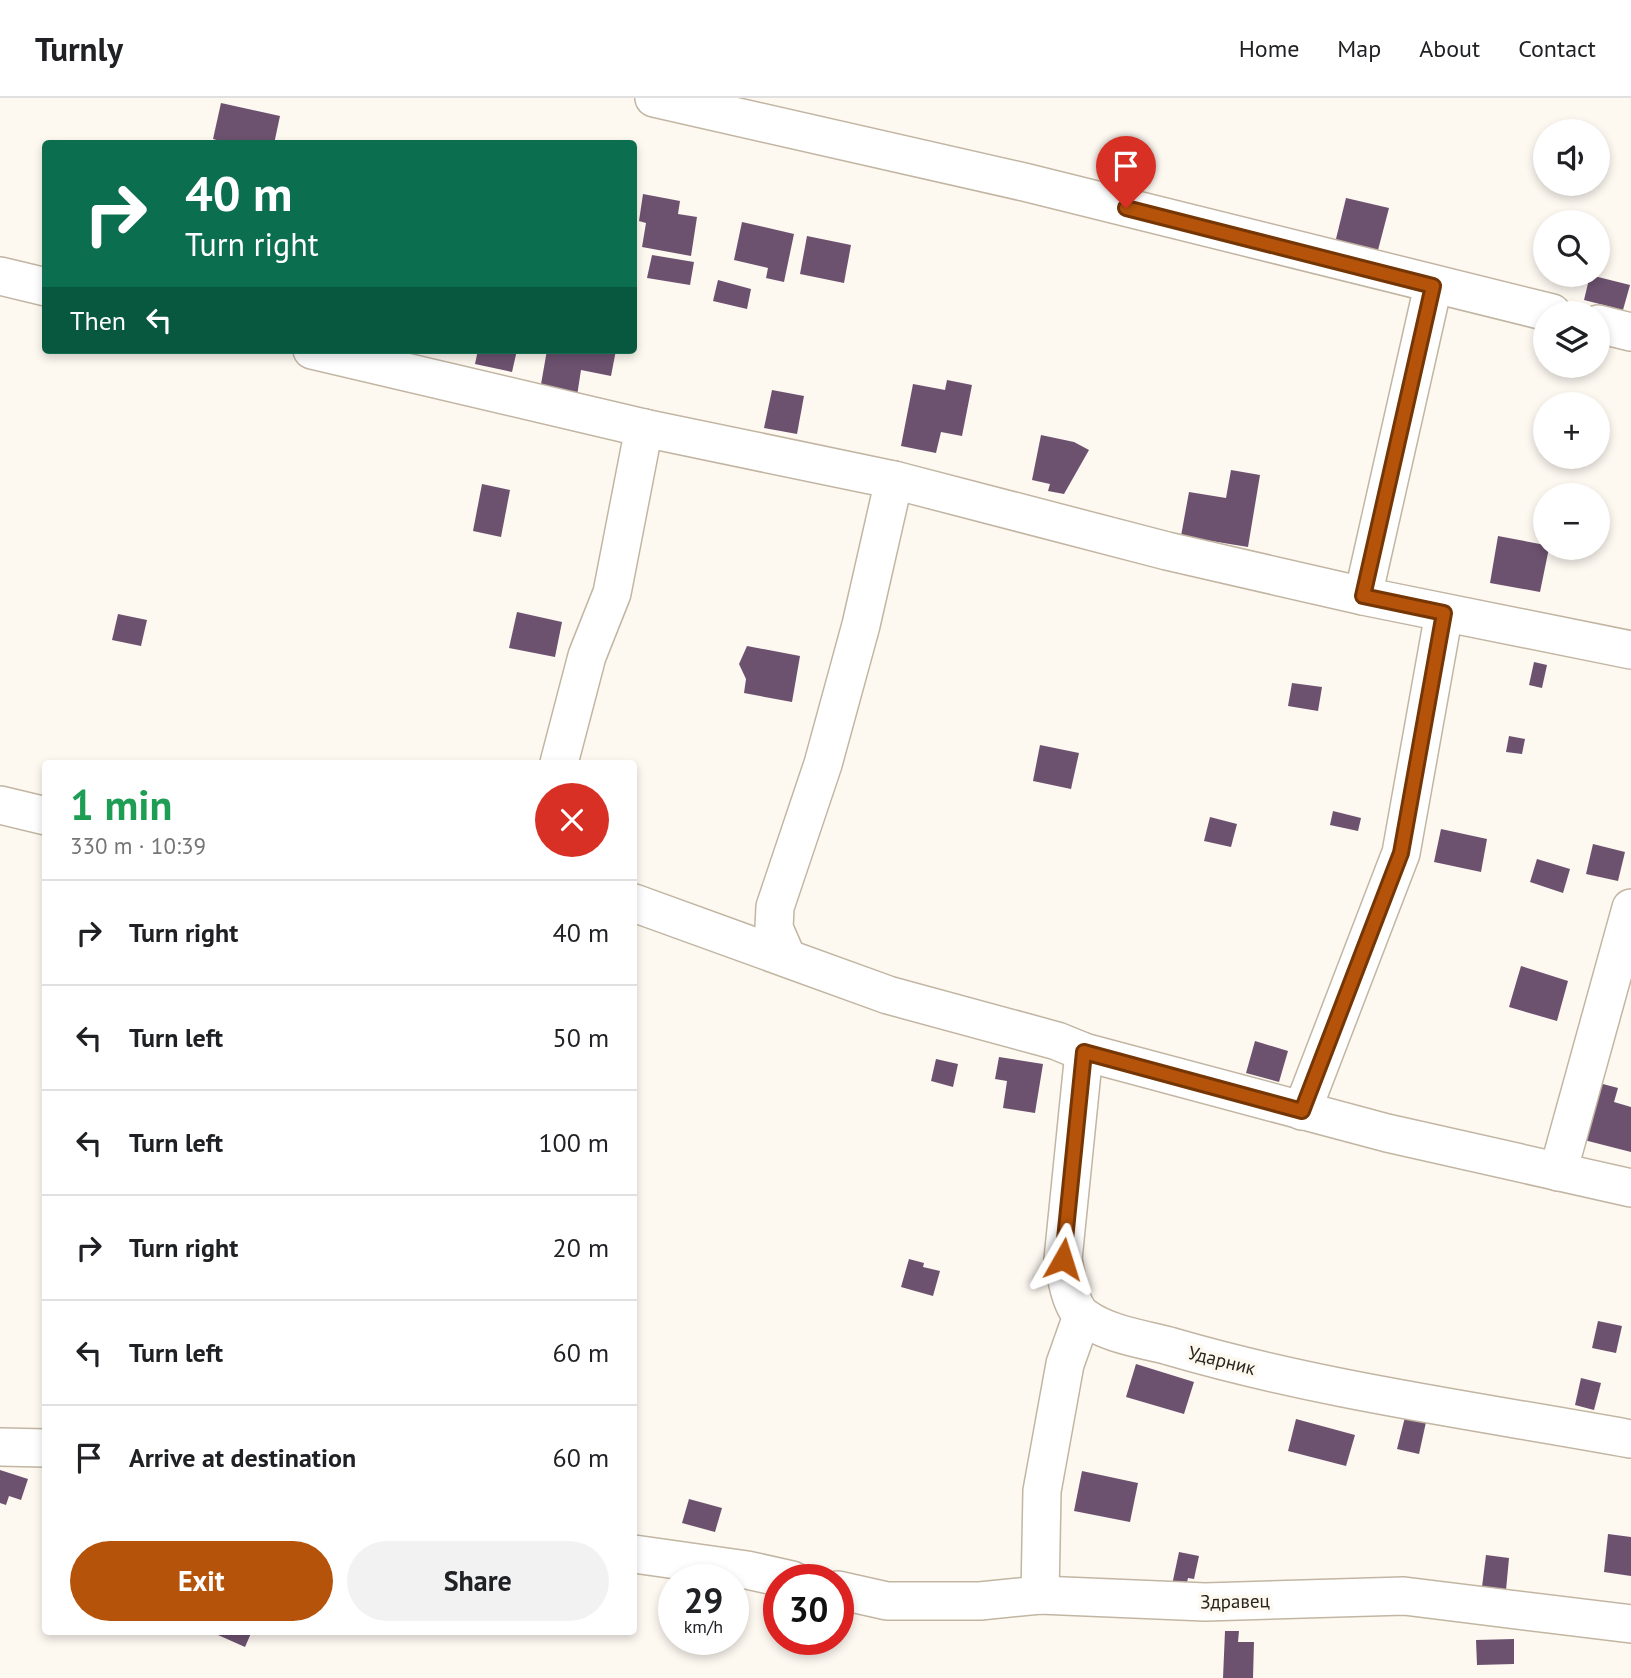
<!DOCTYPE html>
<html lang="en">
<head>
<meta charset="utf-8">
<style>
  body { margin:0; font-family:"PT Sans",sans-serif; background:#f2f2f2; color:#202124; height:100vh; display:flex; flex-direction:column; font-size:26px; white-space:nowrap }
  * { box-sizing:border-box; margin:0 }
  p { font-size:23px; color:#757577 }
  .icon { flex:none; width:38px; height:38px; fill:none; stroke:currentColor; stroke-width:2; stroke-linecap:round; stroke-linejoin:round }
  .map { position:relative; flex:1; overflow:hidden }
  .sheet { position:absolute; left:42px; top:662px; width:595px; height:875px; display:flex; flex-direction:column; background:#fff; border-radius:7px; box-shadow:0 4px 10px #0003 }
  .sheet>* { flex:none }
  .banner { position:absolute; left:42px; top:42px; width:595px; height:214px; border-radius:7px; box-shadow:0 4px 10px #0003; background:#0b6e4f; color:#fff; overflow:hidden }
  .controls { position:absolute; left:1533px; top:21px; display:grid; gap:14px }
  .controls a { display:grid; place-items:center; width:77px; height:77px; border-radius:50%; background:#fff; box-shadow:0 4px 10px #0003; font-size:35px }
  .speed { position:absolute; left:658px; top:1466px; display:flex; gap:14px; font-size:35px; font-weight:700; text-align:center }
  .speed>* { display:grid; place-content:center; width:91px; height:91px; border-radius:50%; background:#fff; box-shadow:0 4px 10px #0003; line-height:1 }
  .speed small { font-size:18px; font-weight:400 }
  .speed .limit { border:10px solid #d22; background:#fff; color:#111 }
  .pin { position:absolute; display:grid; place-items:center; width:60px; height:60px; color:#fff; margin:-72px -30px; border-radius:50% 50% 50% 0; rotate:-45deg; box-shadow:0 0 7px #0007 }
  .pin .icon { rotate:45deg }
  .me { position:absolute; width:77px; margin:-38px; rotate:6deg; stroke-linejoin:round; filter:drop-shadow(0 0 5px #0008) }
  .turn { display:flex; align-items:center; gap:24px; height:147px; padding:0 28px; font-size:32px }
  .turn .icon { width:91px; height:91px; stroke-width:2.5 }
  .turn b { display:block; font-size:49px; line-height:60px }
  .then { display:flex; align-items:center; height:66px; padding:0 28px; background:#0003; gap:14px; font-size:26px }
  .round { display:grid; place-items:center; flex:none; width:74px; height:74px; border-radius:37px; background:#f2f2f2 }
  .summary { display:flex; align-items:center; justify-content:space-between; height:119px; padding:0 28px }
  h1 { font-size:42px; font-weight:800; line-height:52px; color:#1e9e55 }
  .action { display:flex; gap:14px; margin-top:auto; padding:14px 28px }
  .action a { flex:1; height:80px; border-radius:42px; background:#b45309; color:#fff; font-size:28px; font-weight:800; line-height:80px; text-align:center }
  .action a+a { background:#f2f2f2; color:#202124 }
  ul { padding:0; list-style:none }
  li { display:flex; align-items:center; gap:21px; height:105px; padding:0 28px; border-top:2px solid #e0e0e0 }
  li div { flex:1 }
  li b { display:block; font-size:26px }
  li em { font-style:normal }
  header { display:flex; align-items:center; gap:42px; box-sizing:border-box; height:98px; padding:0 35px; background:#fff; border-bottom:2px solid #e0e0e0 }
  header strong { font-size:33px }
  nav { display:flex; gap:38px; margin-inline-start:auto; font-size:24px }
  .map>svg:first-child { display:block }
  .building { fill:#6d5270 }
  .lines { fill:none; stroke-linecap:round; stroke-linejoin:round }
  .minor-casing { stroke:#c2b6a3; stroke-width:40 }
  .minor { stroke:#fff; stroke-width:37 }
  .route-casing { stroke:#753606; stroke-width:18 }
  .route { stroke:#b45309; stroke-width:12 }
  .labels { text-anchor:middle; stroke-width:7; stroke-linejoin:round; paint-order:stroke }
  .street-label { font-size:19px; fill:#29241c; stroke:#fdf8f0 }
</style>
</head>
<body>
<header>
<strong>Turnly</strong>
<nav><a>Home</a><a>Map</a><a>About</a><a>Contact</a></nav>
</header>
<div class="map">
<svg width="1631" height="1580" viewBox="0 0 1631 1580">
  <rect width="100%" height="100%" fill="#fdf8f0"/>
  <!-- building -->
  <g class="building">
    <path d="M221 5 280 18 274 46H231L213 41Z"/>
    <path d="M643 96 680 103 678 116 697 119 691 158 642 149 646 125 639 123Z"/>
    <path d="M1346 100 1389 110 1377 156 1335 145Z"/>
    <path d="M742 124 794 136 784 184 766 180 768 170 734 162Z"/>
    <path d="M807 138 851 147 844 185 800 176Z"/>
    <path d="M652 157 694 164 690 187 647 180Z"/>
    <path d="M1590 177 1630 187 1623 212 1584 202Z"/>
    <path d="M718 182 751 191 747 211 713 203Z"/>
    <path d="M478 252H517L512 274 475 266Z"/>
    <path d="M547 252H616L611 278 581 272 577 298 540 292Z"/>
    <path d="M947 282 972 287 962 338 941 334 936 355 901 348 913 286 945 292Z"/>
    <path d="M772 292 804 298 797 336 764 330Z"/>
    <path d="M1041 337 1074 344 1089 352 1064 396 1048 393 1050 386 1032 382Z"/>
    <path d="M1231 372 1260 377 1248 449 1181 438 1189 394 1226 400Z"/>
    <path d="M482 386 510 392 501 439 473 433Z"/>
    <path d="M1498 438 1545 447V450H1549L1540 494 1490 485Z"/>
    <path d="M517 514 562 524 555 559 509 550Z"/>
    <path d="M118 516 147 522 141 548 112 542Z"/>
    <path d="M747 548 800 558 792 604 744 595 746 581 739 566Z"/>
    <path d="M1534 564 1547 567 1542 590 1529 587Z"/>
    <path d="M1292 585 1322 589 1318 613 1288 608Z"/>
    <path d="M1509 638 1525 641 1522 656 1506 654Z"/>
    <path d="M1040 647 1079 655 1071 691 1033 683Z"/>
    <path d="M1333 713 1361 720 1358 733 1330 727Z"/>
    <path d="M1210 719 1237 726 1231 749 1204 743Z"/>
    <path d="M1441 731 1487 741 1481 774 1434 764Z"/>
    <path d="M1593 746 1625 754 1618 783 1586 776Z"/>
    <path d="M1537 761 1570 771 1563 795 1530 784Z"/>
    <path d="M1521 868 1568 883 1557 923 1509 909Z"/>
    <path d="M1255 943 1288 953 1279 984 1246 975Z"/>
    <path d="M999 959 1043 966 1035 1015 1003 1010 1007 983 995 981Z"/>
    <path d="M936 961 958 966 953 989 931 983Z"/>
    <path d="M1599 985 1618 990 1614 1004 1631 1009V1054L1584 1042Z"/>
    <path d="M909 1161 924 1165 923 1169 940 1173 933 1198 901 1189Z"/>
    <path d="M1598 1223 1622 1228 1616 1255 1592 1250Z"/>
    <path d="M1136 1266 1194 1284 1184 1316 1126 1299Z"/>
    <path d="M1581 1280 1601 1285 1594 1312 1575 1307Z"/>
    <path d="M1405 1319 1426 1324 1419 1356 1397 1351Z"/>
    <path d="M1296 1321 1355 1337 1346 1368 1288 1353Z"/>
    <path d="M0 1372 28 1381 21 1402 9 1398 6 1407 0 1405Z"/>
    <path d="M1082 1373 1138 1385 1130 1424 1074 1413Z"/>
    <path d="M689 1401 722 1410 715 1434 682 1425Z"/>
    <path d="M1608 1436 1631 1439V1478L1604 1474Z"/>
    <path d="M1179 1454 1199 1458 1194 1481 1188 1480 1186 1489 1172 1487Z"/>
    <path d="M1486 1457 1509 1460 1506 1492 1482 1489Z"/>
    <path d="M209 1533H252L245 1549Z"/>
    <path d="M1225 1533H1239L1238 1544H1254L1253 1580H1223Z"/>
    <path d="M1514 1541V1566L1477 1567 1476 1542Z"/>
  </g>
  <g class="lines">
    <defs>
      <g id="minor">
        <path d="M654 0 1024 84 1552 215"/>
        <path d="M0 178 46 189"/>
        <path d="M1598 226 1631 234"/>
        <path d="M312 252 644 330 894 382 1167 453 1363 498 1631 552"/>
        <path d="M1363 498 1433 188"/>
        <path d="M559 665 587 558 612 495 644 330"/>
        <path d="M0 707 46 718"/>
        <path d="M634 805 888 897 1057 943 1084 954 1387 1035 1631 1090"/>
        <path d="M787 860 774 830 775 809 823 666 861 527 894 382"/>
        <path d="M1084 954 1063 1161C1066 1177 1070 1209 1084 1219 1107 1236 1142 1241 1169 1248 1319 1292 1477 1313 1631 1341"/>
        <path d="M1302 1013 1401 755 1444 515"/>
        <path d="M1558 1074 1631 810"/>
        <path d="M0 1349 46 1350"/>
        <path d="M634 1456 747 1472 792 1482"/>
        <path d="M838 1492 887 1503H980L1040 1497 1205 1504 1404 1498 1631 1526"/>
        <path d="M1040 1497 1042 1393 1065 1266 1082 1218"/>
      </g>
    </defs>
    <!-- minor casing -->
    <use href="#minor" class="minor-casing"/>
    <!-- minor -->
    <use href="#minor" class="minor"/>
  </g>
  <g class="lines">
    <defs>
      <path id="route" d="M1063 1161 1084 954 1302 1013 1401 755 1444 515 1363 498 1433 188 1126 110"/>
    </defs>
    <!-- route casing -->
    <use href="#route" class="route-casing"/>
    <!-- route -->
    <use href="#route" class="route"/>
  </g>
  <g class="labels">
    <!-- street labels -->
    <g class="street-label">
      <text transform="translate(1222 1262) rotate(14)" y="7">Ударник</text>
      <text transform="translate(1235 1503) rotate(-1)" y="7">Здравец</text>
    </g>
  </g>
</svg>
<div class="controls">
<a><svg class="icon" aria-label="sound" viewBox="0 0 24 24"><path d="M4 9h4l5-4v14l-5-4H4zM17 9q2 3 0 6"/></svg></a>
<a><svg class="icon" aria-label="search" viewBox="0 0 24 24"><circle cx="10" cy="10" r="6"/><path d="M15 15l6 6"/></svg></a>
<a><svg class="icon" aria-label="layers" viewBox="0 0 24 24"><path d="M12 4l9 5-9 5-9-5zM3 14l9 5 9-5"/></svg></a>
<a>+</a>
<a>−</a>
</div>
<div class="speed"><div>29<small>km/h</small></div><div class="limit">30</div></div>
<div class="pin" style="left:1126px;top:110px;background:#d93025"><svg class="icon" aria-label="arrive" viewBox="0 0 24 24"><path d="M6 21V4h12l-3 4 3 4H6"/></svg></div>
<svg class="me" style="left:1063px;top:1161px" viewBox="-20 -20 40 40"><path d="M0-17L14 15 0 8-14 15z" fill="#b45309" stroke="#fff" stroke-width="4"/></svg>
<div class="banner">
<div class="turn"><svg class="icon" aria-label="right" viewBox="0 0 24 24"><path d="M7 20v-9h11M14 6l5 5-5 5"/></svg><div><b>40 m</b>Turn right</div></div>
<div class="then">Then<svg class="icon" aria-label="left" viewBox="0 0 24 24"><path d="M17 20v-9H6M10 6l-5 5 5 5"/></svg></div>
</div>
<section class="sheet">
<div class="summary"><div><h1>1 min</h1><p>330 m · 10:39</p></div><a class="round" style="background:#d93025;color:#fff"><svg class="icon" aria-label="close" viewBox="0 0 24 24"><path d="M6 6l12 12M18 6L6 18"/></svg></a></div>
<ul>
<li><svg class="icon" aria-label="right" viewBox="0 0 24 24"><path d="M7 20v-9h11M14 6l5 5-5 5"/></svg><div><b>Turn right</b></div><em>40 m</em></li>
<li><svg class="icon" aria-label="left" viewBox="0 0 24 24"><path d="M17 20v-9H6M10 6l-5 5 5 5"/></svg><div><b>Turn left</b></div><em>50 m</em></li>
<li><svg class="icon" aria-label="left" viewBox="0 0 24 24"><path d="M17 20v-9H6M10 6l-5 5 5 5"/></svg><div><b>Turn left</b></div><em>100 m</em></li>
<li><svg class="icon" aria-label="right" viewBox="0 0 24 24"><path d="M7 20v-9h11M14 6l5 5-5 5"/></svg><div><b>Turn right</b></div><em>20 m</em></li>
<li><svg class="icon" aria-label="left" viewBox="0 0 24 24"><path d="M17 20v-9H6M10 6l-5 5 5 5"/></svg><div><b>Turn left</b></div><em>60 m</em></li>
<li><svg class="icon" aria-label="arrive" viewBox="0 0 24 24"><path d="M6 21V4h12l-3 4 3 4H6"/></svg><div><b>Arrive at destination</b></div><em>60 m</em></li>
</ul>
<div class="action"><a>Exit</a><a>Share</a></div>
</section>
</div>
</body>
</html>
